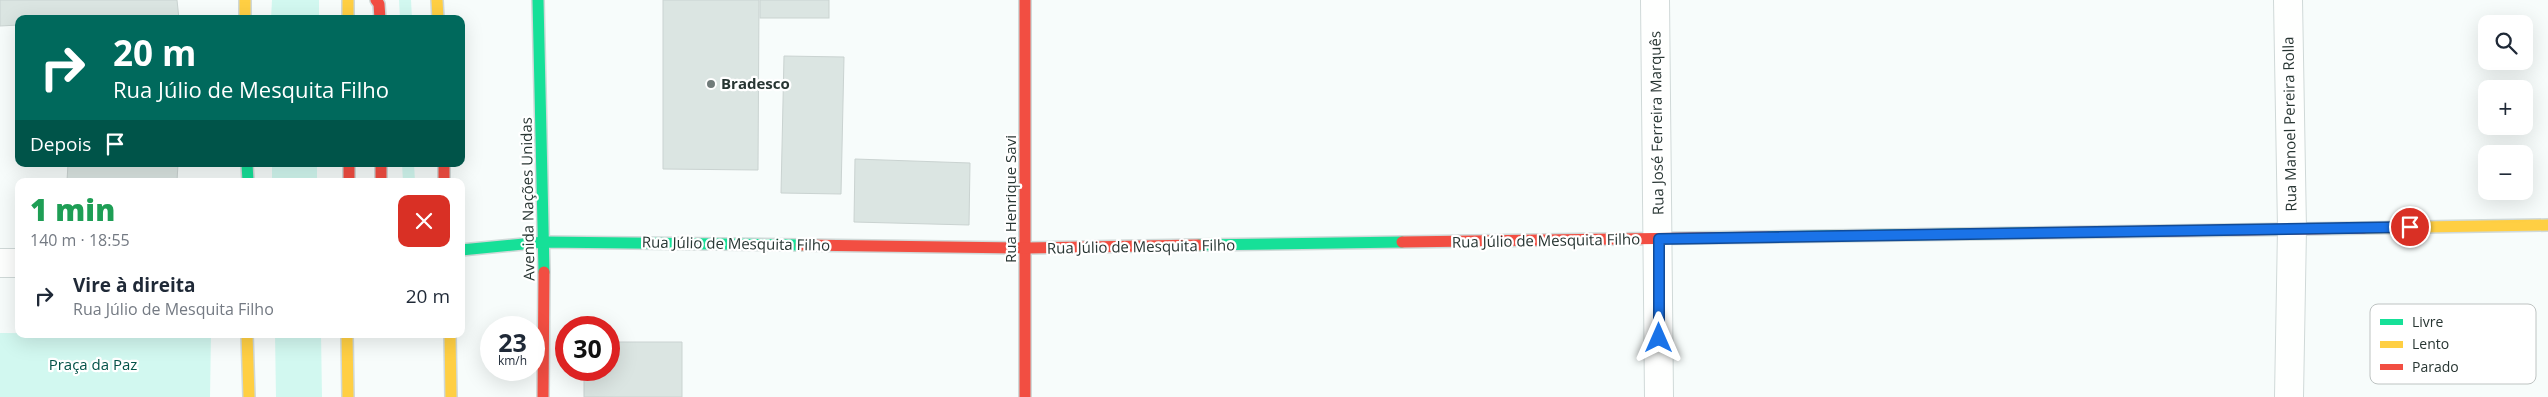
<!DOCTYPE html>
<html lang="pt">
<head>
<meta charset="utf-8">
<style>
  body { margin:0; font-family:"Open Sans",sans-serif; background:#f2f2f3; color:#1f2937; height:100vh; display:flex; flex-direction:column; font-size:19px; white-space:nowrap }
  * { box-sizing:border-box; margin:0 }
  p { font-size:16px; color:#747a83 }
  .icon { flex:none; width:28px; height:28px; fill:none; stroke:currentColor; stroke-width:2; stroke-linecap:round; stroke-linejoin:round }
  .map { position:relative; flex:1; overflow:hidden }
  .panel { position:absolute; left:15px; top:178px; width:450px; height:160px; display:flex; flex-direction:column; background:#fff; border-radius:10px; box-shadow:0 5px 20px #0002 }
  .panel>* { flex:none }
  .banner { position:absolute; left:15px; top:15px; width:450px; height:152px; border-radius:10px; box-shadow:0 5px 20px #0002; background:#00695c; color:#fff; overflow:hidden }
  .controls { position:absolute; left:2478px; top:15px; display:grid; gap:10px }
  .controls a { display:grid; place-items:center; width:55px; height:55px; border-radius:10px; background:#fff; box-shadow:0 5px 20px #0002; font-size:25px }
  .speed { position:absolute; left:480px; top:316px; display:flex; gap:10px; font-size:25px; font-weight:700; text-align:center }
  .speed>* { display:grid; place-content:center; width:65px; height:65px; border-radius:50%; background:#fff; box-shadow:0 5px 20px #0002; line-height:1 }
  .speed small { font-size:12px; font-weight:400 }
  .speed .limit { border:8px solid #d22; background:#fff; color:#111 }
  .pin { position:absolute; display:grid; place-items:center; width:42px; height:42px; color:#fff; margin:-21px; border:2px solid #fff; border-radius:50%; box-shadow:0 1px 5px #0007 }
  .me { position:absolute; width:55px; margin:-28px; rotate:0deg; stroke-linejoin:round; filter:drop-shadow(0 0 4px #0008) }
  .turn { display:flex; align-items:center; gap:18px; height:105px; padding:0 15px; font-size:22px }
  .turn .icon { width:65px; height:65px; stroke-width:2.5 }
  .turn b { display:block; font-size:35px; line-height:42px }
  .then { display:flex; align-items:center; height:48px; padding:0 15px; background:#0003; gap:10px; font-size:19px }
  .round { display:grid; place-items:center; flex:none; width:52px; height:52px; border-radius:10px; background:#f2f2f3 }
  .overview { display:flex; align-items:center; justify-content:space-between; height:85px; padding:0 15px }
  h1 { font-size:30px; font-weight:800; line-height:38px; color:#1e9e55 }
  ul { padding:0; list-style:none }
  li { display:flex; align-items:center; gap:15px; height:65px; padding:0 15px }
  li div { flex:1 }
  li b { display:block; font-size:19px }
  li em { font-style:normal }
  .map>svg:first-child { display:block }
  .green { fill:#d2f8f0 }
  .building { fill:#dbe5e2; stroke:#cad3d1 }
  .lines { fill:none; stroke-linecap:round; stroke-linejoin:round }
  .street-casing { stroke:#d0d9d8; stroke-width:30 }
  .fast-casing { stroke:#d0d9d8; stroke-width:14 }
  .slow-casing { stroke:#d0d9d8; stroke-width:14 }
  .jam-casing { stroke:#d0d9d8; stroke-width:14 }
  .street { stroke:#fefffe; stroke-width:28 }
  .fast { stroke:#16e098; stroke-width:11 }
  .slow { stroke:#ffcf43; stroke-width:11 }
  .jam { stroke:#f24e42; stroke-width:11 }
  .route-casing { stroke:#114b97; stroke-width:12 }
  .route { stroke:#1a73e8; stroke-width:9 }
  .poi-dot { fill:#707b79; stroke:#fff; stroke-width:2 }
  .labels { text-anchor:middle; stroke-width:4.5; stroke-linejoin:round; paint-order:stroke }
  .poi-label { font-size:15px; font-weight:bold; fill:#283633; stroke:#fff; text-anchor:start }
  .street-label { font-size:15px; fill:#283633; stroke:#fff }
  .park-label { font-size:15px; fill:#035248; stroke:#fff }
  .key { fill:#fff; stroke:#bec3c2; stroke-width:1 }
  .key-label { font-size:14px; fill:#283633 }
</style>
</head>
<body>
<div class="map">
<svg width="2548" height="397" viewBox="0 0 2548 397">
  <rect width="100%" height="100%" fill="#f7fcfb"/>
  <!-- green -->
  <g class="green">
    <path d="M272 0H319V19H271Z"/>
    <path d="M399 0H411L412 19H400Z"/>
    <rect x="272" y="164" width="45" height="17"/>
    <path d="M402 164H414L415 181H403Z"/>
    <path d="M0 333 211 334 210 397H0Z"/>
    <path d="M275 334H321L322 397H276Z"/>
  </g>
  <!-- building -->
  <g class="building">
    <path d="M0 0H177L179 19H19V25L0 26Z"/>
    <path d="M663 0H759L758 170 663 169Z"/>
    <rect x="760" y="0" width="69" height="18"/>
    <path d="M784 56 844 57 841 194 781 193Z"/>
    <path d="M855 159 970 163 969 225 854 222Z"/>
    <path d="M68 164H178L177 181H67Z"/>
    <path d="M609 342H682V397H584V370H609Z"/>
  </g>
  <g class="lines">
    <defs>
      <g id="street">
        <path d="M1655 0 1659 397"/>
        <path d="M2288 0 2292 229 2289 397"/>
        <path d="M0 263H19"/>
      </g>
      <g id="fast">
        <path d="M538 0 544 272"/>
        <path d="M247 164 248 181"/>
        <path d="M1769 237 2031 233"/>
        <path d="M1199 245 1402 242"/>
        <path d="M461 250 544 242 801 245"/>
      </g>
      <g id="slow">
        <path d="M245 0V19"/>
        <path d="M348 0V19"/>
        <path d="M437 0 438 19"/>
        <path d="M2364 228 2548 225"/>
        <path d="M247 334 249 397"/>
        <path d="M347 334 348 397"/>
        <path d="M450 334 451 397"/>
      </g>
      <g id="jam">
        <path d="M376 0 379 4 380 19"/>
        <path d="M1025 0V397"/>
        <path d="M349 164V181"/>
        <path d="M381 164V181"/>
        <path d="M444 164V181"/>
        <path d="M2031 233 2364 228"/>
        <path d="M1402 242 1769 237"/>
        <path d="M801 245 1027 248 1199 245"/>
        <path d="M543 397 544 272"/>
      </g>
    </defs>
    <!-- street casing -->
    <use href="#street" class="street-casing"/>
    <!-- fast casing -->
    <use href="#fast" class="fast-casing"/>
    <!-- slow casing -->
    <use href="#slow" class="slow-casing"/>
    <!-- jam casing -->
    <use href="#jam" class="jam-casing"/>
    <!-- street -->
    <use href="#street" class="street"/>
    <!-- fast -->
    <use href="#fast" class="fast"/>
    <!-- slow -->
    <use href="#slow" class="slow"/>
    <!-- jam -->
    <use href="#jam" class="jam"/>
  </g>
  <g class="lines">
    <defs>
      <path id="route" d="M1659 338V239L2410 227"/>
    </defs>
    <!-- route casing -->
    <use href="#route" class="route-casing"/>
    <!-- route -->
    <use href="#route" class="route"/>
  </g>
  <!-- markers -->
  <circle class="poi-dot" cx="711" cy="84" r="5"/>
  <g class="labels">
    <!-- poi labels -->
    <g class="poi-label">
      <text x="721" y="89">Bradesco</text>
    </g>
    <!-- street labels -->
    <g class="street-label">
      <text transform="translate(1657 123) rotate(-91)" y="5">Rua José Ferreira Marquês</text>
      <text transform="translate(2290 124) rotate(-91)" y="5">Rua Manoel Pereira Rolla</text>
      <text transform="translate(528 199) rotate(-91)" y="5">Avenida Nações Unidas</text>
      <text transform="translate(1011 199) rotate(-90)" y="5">Rua Henrique Savi</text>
      <text transform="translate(1546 241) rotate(-1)" y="5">Rua Júlio de Mesquita Filho</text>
      <text transform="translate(736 244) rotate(1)" y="5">Rua Júlio de Mesquita Filho</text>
      <text transform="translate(1141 247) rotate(-1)" y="5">Rua Júlio de Mesquita Filho</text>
    </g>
    <!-- park labels -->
    <g class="park-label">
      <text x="93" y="370">Praça da Paz</text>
    </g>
  </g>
  <!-- legend -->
  <rect x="2370" y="304" width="166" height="80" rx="8" class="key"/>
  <rect x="2380" y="319" width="23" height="6" fill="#16e098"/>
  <rect x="2380" y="341" width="23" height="7" fill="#ffcf43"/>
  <rect x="2380" y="364" width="23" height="6" fill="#f24e42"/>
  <g class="key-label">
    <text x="2412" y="327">Livre</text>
    <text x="2412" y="349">Lento</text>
    <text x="2412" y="372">Parado</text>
  </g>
</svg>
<div class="controls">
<a><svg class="icon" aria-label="search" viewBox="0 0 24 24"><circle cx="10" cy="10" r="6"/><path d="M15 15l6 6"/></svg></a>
<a>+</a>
<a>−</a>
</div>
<div class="speed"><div>23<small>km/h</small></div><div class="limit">30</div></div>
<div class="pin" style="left:2410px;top:227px;background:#d93025"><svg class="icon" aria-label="arrive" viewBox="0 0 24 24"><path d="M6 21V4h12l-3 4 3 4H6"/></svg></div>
<svg class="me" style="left:1659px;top:338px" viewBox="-20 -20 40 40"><path d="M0-17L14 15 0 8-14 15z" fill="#1a73e8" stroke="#fff" stroke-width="4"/></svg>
<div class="banner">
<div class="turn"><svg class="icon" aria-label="right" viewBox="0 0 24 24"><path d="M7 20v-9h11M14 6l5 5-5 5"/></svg><div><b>20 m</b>Rua Júlio de Mesquita Filho</div></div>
<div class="then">Depois<svg class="icon" aria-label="arrive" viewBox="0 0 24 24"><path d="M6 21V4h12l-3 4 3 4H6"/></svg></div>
</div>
<section class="panel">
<div class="overview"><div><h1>1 min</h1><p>140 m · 18:55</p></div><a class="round" style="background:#d93025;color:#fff"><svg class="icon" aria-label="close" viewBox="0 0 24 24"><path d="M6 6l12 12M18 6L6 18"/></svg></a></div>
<ul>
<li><svg class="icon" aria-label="right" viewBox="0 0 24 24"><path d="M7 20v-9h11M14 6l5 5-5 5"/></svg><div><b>Vire à direita</b><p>Rua Júlio de Mesquita Filho</p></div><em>20 m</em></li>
</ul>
</section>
</div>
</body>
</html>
